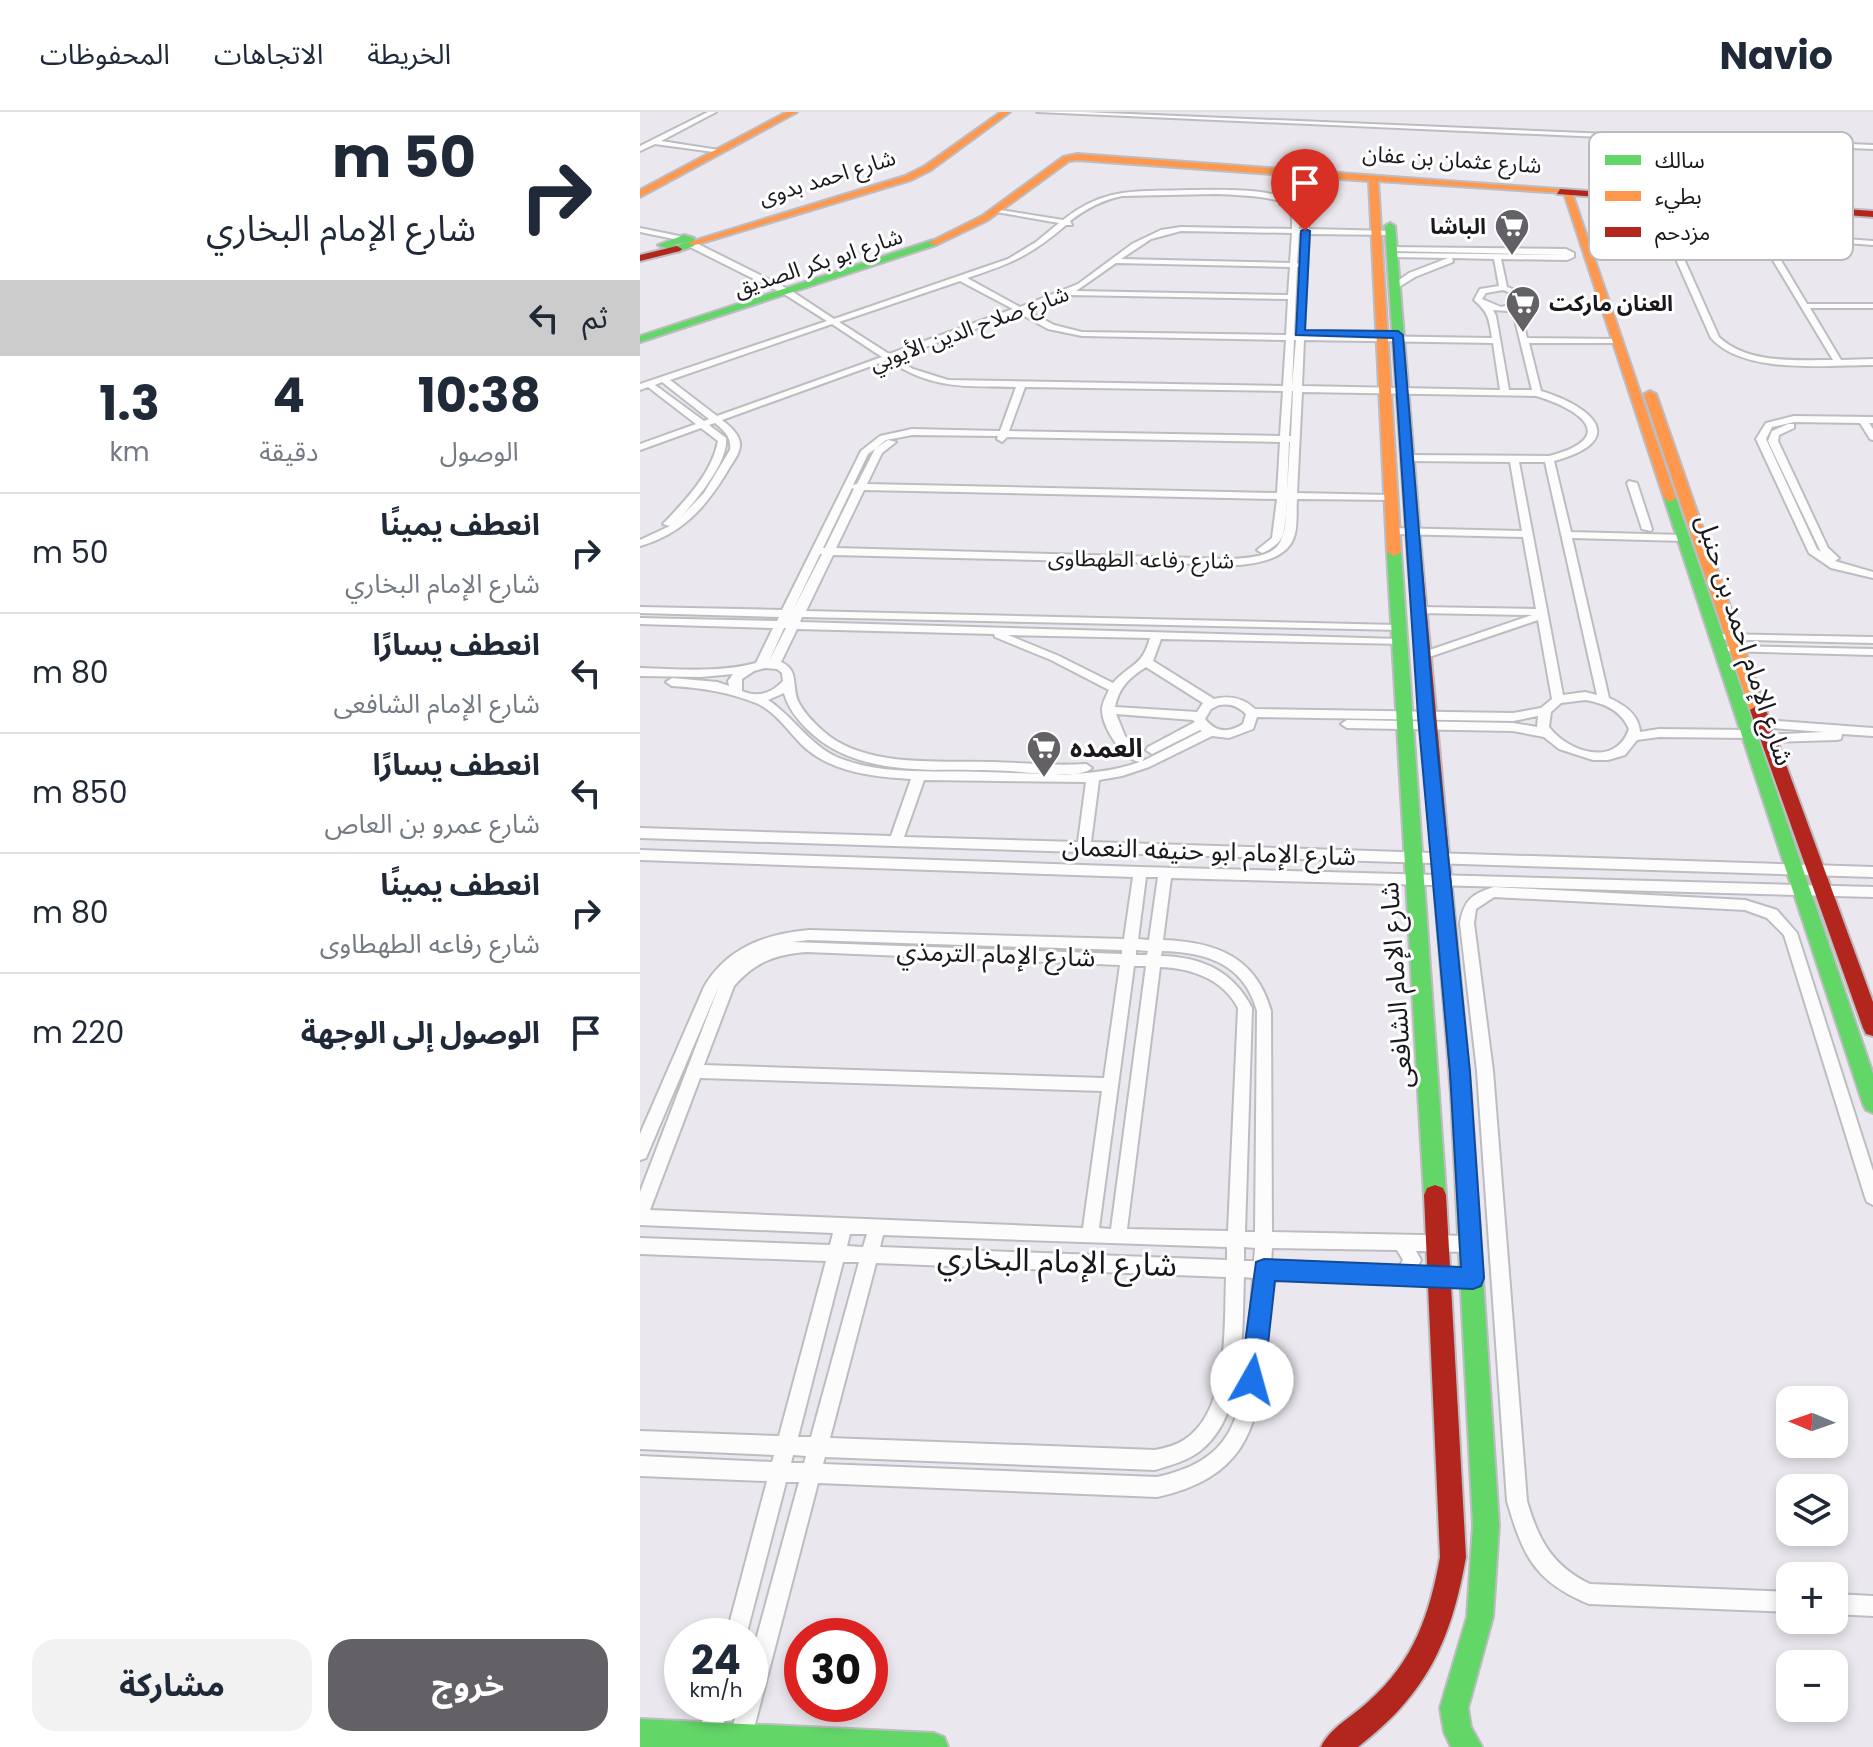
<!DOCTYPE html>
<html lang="ar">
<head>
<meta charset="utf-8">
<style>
  body { margin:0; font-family:Poppins,"Noto Sans Arabic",sans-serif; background:#f2f2f3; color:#1f2937; direction:rtl; height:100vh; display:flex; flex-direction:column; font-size:30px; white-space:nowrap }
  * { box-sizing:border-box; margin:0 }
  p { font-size:26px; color:#747a83 }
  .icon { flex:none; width:44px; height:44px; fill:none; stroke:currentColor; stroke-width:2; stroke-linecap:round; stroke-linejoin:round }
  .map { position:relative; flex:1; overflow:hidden; direction:ltr }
  .drawer { display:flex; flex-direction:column; background:#fff; width:640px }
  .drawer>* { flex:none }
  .banner { background:#fff; color:#1f2937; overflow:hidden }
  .needle { width:52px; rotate:272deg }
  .tools { position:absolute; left:1136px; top:1274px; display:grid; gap:16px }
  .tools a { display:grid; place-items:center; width:72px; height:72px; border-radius:16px; background:#fff; box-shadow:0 4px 12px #0003; font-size:40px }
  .speed { position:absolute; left:24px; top:1506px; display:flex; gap:16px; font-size:40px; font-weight:700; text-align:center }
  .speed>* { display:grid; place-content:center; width:104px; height:104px; border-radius:50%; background:#fff; box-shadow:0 4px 12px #0003; line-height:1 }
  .speed small { font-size:20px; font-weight:400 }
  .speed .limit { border:12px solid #d22; background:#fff; color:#111 }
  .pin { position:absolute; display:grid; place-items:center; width:68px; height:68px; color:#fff; margin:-82px -34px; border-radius:50% 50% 50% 0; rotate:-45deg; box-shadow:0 0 8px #0007 }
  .pin .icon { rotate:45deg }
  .me { position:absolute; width:88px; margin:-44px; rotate:7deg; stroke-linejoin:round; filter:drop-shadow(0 0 6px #0008) }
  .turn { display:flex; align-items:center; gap:28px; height:168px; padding:0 32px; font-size:36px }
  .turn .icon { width:104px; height:104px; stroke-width:2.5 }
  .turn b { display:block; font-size:56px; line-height:68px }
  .then { display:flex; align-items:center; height:76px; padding:0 32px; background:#0003; gap:16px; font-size:30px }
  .eta { display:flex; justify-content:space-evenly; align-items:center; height:136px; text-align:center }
  .eta b { font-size:48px; font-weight:700; line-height:56px }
  .action { display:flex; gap:16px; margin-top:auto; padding:16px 32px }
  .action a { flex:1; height:92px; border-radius:24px; background:#636166; color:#fff; font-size:32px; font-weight:700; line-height:92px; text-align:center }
  .action a+a { background:#f2f2f3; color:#1f2937 }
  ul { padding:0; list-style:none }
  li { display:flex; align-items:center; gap:24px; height:120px; padding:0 32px; border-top:2px solid #e0e1e3 }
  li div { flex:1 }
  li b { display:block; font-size:30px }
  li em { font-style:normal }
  header { display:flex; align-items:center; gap:48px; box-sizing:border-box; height:112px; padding:0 40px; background:#fff; border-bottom:2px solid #e0e1e3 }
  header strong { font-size:38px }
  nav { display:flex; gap:44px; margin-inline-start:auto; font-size:28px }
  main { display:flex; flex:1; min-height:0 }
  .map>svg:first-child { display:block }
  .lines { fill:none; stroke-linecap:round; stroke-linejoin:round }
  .street-casing { stroke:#bdbcc1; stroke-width:4 }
  .fast-casing { stroke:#bdbcc1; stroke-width:4 }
  .slow-casing { stroke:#bdbcc1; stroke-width:4 }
  .jam-casing { stroke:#bdbcc1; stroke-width:4 }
  .street { fill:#fcfcfc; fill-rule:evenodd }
  .fast { fill:#63d668; fill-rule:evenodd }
  .slow { fill:#ff974d; fill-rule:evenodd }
  .jam { fill:#b3261e; fill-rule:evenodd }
  .route { fill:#1a73e8; stroke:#114b97; stroke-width:2 }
  .labels { text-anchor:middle; stroke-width:6; stroke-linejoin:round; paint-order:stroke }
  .far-street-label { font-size:22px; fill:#1a181d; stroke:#fff }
  .far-poi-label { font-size:22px; font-weight:bold; fill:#1a181d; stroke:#fff; text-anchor:end }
  .street-label { font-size:26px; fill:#1a181d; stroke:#fff }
  .poi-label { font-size:26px; font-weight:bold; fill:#1a181d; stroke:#fff; text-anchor:start }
  .near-street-label { font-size:32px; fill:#1a181d; stroke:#fff }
  .key { fill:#fff; stroke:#bababb; stroke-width:2 }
  .key-label { font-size:22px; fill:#1a181d }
</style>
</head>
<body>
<header>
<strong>Navio</strong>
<nav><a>الخريطة</a><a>الاتجاهات</a><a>المحفوظات</a></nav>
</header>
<main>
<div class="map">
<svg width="1233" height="1635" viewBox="0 0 1233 1635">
  <rect width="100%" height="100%" fill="#eae8ee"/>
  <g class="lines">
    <defs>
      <g id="street">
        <path d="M68 0H76L21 29 79 38 81 41 15 32 0 39V34Z"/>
        <path d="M397 0H443L1233 33V37Z"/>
        <path d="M549 78C586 78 633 75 665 94L669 117 753 119 750 123 669 122 664 223 852 226C849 207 849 201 834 188L840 177 859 174 854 147 812 146 813 150 775 165 754 178 750 176 751 174 769 161 808 146 752 145 748 143 749 141 926 143 751 139 747 137 748 135 926 137 934 141V145L927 148 861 147 867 175 888 183 889 191C881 201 884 214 887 226L978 227 982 229 978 231H889L901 279C953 295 990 328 914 349L931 420 1044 423 1049 426 1044 429 932 426 969 586C985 593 999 603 1000 620L1019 617 1109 618 1115 622 1109 626 1019 625 997 628 985 643 968 648H953L919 637 904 625 873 619 707 616 701 612 707 608 873 611 897 615 898 604 873 609 617 605 613 617 589 626 572 624 509 655 482 664 459 668 451 730 1233 755V765L0 726V716L251 724 271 667C233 665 190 660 162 633 148 619 135 599 116 591 88 580 63 576 32 574L26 570 32 566 77 570 89 574 88 569 93 562 61 565 0 564V556C38 557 79 561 116 551L133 516 0 512V506L137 509 139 505 0 501V495L142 498 221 339 240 324 272 317 360 319 376 275C325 274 293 278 248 248L82 308C90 314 100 323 100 332 101 341 91 352 87 360 65 396 42 422 0 434V428L30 414 23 412C45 389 72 361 78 329L61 316 0 338V332L56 312 8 275 0 278V272L187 209 144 182 48 134V130H54L150 178 194 207 368 147 396 130 419 111 356 100 354 97 423 108C466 74 497 80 549 78ZM575 82C604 83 632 84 659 95L662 117H659L660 106 655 96 642 89 640 92 650 98 652 106V117L541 115 521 118 492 132 438 172 380 195 327 166C372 151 390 144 426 113H432L430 109C447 96 462 88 482 84ZM541 119 652 121 650 151 481 147 511 127ZM659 121H662L660 152 657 151ZM476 151 650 155 648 183 436 179ZM660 154 656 223H654L657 155ZM320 169 373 197 249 242 199 210ZM863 178 880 184 881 190 861 195 842 187 846 181ZM429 183 648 187 646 223 442 220 414 213 386 198ZM877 197 875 208 892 278H869L856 204 853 198 867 199ZM379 201 408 217 442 224 646 228 643 274 308 268 273 257 255 246ZM192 212 242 245 77 304 30 268ZM654 228H656L652 274ZM664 228 853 231 860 278 662 274ZM22 270 69 307 64 309 15 273ZM385 275 643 279 640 324 369 319ZM652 279H653L651 324H649ZM662 280 896 284C943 298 978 326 909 344L767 343 762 346 767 349 870 350 882 419 753 416 748 419 753 422 883 425 896 497 779 495 774 498 779 501 892 503 778 542 776 544 778 546H786L898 508 912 587 901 596 873 601 615 597C603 586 590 583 574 587L513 549 521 527 763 532 765 530 759 527 160 510 162 505 762 518 764 516 758 513 166 499 193 443 600 453C620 451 647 446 654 425 658 414 656 398 657 387L753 388 755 386 750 383 657 381ZM75 311C84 319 92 325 90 338L64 381 38 408C54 391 89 350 86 326L69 313ZM272 323 358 324 357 327 362 330 367 325 640 330 637 381 227 372 242 341 256 330 248 328 236 336 246 328ZM649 330H650L647 381ZM235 337 217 372 213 373 228 342ZM879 350H905L957 583 945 580 923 583ZM212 376 214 377 185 436H183ZM224 378 637 387 632 426 617 438 622 441C651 429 644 412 647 387 644 434 644 444 592 447L196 436ZM180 442H182L153 498ZM144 516H146L129 549ZM157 517 354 522 355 525 411 548 469 578C466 584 462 592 462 598 462 615 483 648 500 650 449 668 396 661 343 660 296 658 244 664 199 646 170 634 154 605 128 588L144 581C148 596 157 607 167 617 219 669 301 655 368 659 387 660 439 668 452 656L446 652C415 654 385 651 354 650 302 648 225 657 183 619 174 611 165 602 159 591 151 576 160 558 141 550ZM368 523 510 526C502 555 491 551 473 571L419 544ZM506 555 563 591 557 600 475 595C479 575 490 565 506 555ZM125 556 137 557 142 561 143 569C132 581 118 586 102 579V567L114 559ZM945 588C964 591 981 598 989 617 976 656 928 640 909 615L911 600 921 591ZM579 593C590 591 598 594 606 602L603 612C589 621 576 621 565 607L571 597ZM476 602 553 608 555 610 508 635 506 638 512 642 560 618 562 619 503 649 502 643 485 624ZM284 668 446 670 438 730 264 725Z"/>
        <path d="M0 116 39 124 43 126 39 128 0 120Z"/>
        <path d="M1055 116 1233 129V133L1127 125 1167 192H1233V196H1170L1201 248 1233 247V253C1187 253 1104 263 1071 226L1027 127 1036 118ZM1055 120 1119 125 1193 248C1156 248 1107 252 1079 225L1035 127 1041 122Z"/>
        <path d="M1154 304 1233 305V311H1229L1233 317V328L1230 327 1220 311 1154 310 1132 315 1126 327 1177 437 1181 440 1128 329 1132 319 1148 312H1154V316L1139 323 1138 329 1188 436 1199 446 1195 449 1233 460V466L1191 456 1169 441 1116 327 1126 311Z"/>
        <path d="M989 369 997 371 1012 417 1011 419 1002 417 987 371Z"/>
        <path d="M1077 522 1233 525V531L1073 527 1071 525Z"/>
        <path d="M1089 534 1233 537V543L1085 539 1083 537Z"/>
        <path d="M1124 608 1233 616V624L1202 622 1201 627 1197 628 1128 630 1124 629 1122 626 1124 623 1184 620 1120 615 1118 612Z"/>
        <path d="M0 738 500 755 1233 775V785L531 766 523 828C576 830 616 845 631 899L632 1120 831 1124 837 1126 840 1132 837 1138 831 1140 776 1139 781 1148 777 1156 833 1158 839 1160 842 1166 839 1172 833 1174 630 1166C629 1191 627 1216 625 1241 618 1321 602 1366 517 1385L178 1371 109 1635H87L99 1592H110V1550L159 1370H146L106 1524H86L127 1369 0 1364V1344L132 1350 134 1343 0 1337V1319L139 1324 186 1149 0 1142V1126L190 1133 193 1121 0 1113V1080L79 874 8 1041 6 1046 0 1048V1022L64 875C87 835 126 822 169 818L484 827 493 765 0 748ZM506 765H518L509 828 498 827ZM169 828 482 838V842L152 830ZM496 838 508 839 507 843H496ZM522 839C567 840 604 852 617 899L615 1120H605L612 896C593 859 562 845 521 844ZM167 840 480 853 464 966 64 953 94 874C115 850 136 842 167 840ZM494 854H506L471 1117 459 1116ZM520 855C551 856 583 867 598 896L588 1119 487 1117ZM60 966 462 979 443 1116 10 1098ZM210 1122H227L223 1135 207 1134ZM243 1123 587 1135V1148L240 1135ZM604 1135 615 1136 614 1149H604ZM632 1136 757 1138 763 1148 759 1155 631 1150ZM203 1150H219L171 1325H158ZM236 1151 586 1165C584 1212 590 1299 544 1328 535 1334 525 1336 515 1338L190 1326ZM604 1165 613 1166C612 1191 609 1216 607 1241 601 1309 591 1349 517 1365L183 1352 185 1345 515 1358C531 1353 547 1349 560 1339 606 1304 602 1217 604 1165ZM153 1343 166 1344 164 1351H151Z"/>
        <path d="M854 775 1105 788 1137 798 1157 821 1233 1059V1093L1227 1090 1225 1085 1144 823 1127 806 1105 798 854 785 836 797 834 811 853 959 887 1389C898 1427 912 1454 950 1472L1150 1480V1500L949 1492C894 1469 883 1444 867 1389L837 959 820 811C824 788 832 782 854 775Z"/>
        <path d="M1194 1482 1233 1484V1504L1194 1502Z"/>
        <path d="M67 1592H89L77 1635H55Z"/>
      </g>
      <g id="fast">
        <path d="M750 111 755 114 782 448 775 452 768 448 745 114Z"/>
        <path d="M44 123 54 126V134L37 140 18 133ZM46 130 37 134 33 133Z"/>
        <path d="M293 128 298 131 296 133 0 230V224Z"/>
        <path d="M1026 383 1036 386 1233 962V1001L1226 998 1223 992 1024 386Z"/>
        <path d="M754 436 761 440 806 1083 803 1090 795 1093 787 1090 784 1083 747 440Z"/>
        <path d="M821 974 828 977 831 983 859 1413 853 1505 828 1596 831 1615 842 1635H811L804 1620 800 1596 827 1505 833 1413 811 983 814 977Z"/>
        <path d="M0 1607 294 1621 304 1625 308 1635H0Z"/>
      </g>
      <g id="slow">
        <path d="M147 0H157L0 85V78Z"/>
        <path d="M361 0H370L291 58 271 68 55 133 47 131 265 64 285 54Z"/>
        <path d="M437 42 931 78 1036 386 1030 390 1024 386 924 81 738 69 761 440 754 444 747 440 729 69 437 48 429 49 348 108 296 133 288 131 342 104 423 45Z"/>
        <path d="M1010 279 1016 282 1126 598 1123 602 1118 603 1110 598 1004 282Z"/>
      </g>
      <g id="jam">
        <path d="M920 77 1233 99V105L917 82Z"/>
        <path d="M37 134 42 137 40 139 0 149V143Z"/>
        <path d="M775 444 782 448 831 983 828 989 821 992 814 989 811 983 768 448Z"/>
        <path d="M1118 593 1126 598 1233 890V924L1226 922 1223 916 1110 598Z"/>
        <path d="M795 1073 803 1076 806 1083 826 1445C811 1529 787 1582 718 1635H681C689 1616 715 1603 730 1588 774 1549 790 1501 800 1445L784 1083 787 1076Z"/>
      </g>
    </defs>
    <!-- street casing -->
    <use href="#street" class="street-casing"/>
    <!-- fast casing -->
    <use href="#fast" class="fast-casing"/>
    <!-- slow casing -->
    <use href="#slow" class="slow-casing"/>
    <!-- jam casing -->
    <use href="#jam" class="jam-casing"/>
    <!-- street -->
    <use href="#street" class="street"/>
    <!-- fast -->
    <use href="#fast" class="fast"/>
    <!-- slow -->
    <use href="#slow" class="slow"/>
    <!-- jam -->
    <use href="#jam" class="jam"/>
  </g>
  <!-- route -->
  <path class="route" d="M665 117 670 119 665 218 758 219 763 223 794 604 830 960 844 1166 841 1174 833 1177 635 1169 624 1268 621 1277 612 1280 604 1277 600 1268 616 1150 624 1147 821 1155 810 960 778 604 753 226 656 223 661 119Z"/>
  <!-- icons -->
  <defs>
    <symbol id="supermarket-pin" viewBox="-11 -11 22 30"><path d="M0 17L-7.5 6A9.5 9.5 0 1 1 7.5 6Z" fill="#636166" stroke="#fff"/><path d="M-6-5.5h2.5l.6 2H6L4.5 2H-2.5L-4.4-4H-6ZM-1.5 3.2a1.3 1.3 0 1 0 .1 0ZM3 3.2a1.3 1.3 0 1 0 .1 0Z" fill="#fff"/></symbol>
  </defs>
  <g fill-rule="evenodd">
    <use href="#supermarket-pin" x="852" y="94" width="40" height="54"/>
    <use href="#supermarket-pin" x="863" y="171" width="40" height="54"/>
    <use href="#supermarket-pin" x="384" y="616" width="40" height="54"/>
  </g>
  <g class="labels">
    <!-- far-street labels -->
    <g class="far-street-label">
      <text transform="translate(812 47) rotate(4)" y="8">شارع عثمان بن عفان</text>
      <text transform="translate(187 65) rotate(-17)" y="8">شارع احمد بدوى</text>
      <text transform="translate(178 150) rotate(-18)" y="8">شارع ابو بكر الصديق</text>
      <text transform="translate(329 216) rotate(-20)" y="8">شارع صلاح الدين الأيوبي</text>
      <text transform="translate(501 447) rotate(1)" y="8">شارع رفاعه الطهطاوى</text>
    </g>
    <!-- far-poi labels -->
    <g class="far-poi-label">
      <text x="846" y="122">الباشا</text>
      <text x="909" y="199" text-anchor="start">العنان ماركت</text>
    </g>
    <!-- street labels -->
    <g class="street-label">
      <text transform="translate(1105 528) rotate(72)" y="9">شارع الإمام احمد بن حنبل</text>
      <text transform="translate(569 739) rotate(2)" y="9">شارع الإمام ابو حنيفه النعمان</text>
      <text transform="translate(356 842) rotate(2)" y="9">شارع الإمام الترمذي</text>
      <text transform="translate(756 873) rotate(-94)" y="9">شارع الإمام الشافعى</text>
    </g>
    <!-- poi labels -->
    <g class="poi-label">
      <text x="430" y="645">العمده</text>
    </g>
    <!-- near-street labels -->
    <g class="near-street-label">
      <text transform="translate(417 1149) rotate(2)" y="11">شارع الإمام البخاري</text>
    </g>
  </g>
  <!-- legend -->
  <rect x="949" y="20" width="264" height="128" rx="12" class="key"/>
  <rect x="965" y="43" width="36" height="10" fill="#63d668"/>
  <rect x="965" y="79" width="36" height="10" fill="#ff974d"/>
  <rect x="965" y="115" width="36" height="10" fill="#b3261e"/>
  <g class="key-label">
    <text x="1015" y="56">سالك</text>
    <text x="1015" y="92">بطيء</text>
    <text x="1015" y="128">مزدحم</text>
  </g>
</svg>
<div class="tools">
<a><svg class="needle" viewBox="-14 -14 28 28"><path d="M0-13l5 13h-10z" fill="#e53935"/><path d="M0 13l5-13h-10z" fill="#747a83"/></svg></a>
<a><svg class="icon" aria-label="layers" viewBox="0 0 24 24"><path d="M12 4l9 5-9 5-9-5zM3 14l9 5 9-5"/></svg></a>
<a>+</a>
<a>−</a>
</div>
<div class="speed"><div>24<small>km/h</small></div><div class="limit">30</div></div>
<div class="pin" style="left:665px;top:119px;background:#d93025"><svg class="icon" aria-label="arrive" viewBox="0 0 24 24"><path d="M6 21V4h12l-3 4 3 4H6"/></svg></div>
<svg class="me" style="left:612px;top:1268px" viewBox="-20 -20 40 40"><circle r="19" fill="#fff"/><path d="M0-13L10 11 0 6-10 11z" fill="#1a73e8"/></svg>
</div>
<section class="drawer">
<div class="banner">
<div class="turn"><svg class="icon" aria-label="right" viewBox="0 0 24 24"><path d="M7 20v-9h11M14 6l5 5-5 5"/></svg><div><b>50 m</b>شارع الإمام البخاري</div></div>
<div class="then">ثم<svg class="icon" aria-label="left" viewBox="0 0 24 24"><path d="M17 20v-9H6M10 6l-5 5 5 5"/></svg></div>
</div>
<div class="eta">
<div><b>10:38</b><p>الوصول</p></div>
<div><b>4</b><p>دقيقة</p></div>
<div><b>1.3</b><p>km</p></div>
</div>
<ul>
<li><svg class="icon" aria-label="right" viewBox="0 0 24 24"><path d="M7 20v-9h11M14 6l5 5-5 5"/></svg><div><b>انعطف يمينًا</b><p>شارع الإمام البخاري</p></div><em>50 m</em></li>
<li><svg class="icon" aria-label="left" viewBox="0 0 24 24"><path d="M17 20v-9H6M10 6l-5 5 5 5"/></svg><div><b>انعطف يسارًا</b><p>شارع الإمام الشافعى</p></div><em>80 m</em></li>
<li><svg class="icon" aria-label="left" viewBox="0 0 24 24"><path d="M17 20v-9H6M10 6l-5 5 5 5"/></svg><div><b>انعطف يسارًا</b><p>شارع عمرو بن العاص</p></div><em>850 m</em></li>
<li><svg class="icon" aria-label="right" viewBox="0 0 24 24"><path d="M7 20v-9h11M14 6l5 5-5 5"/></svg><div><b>انعطف يمينًا</b><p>شارع رفاعه الطهطاوى</p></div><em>80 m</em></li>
<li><svg class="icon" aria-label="arrive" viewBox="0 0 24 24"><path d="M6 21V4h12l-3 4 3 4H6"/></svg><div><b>الوصول إلى الوجهة</b></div><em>220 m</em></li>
</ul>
<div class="action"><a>خروج</a><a>مشاركة</a></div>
</section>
</main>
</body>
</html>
